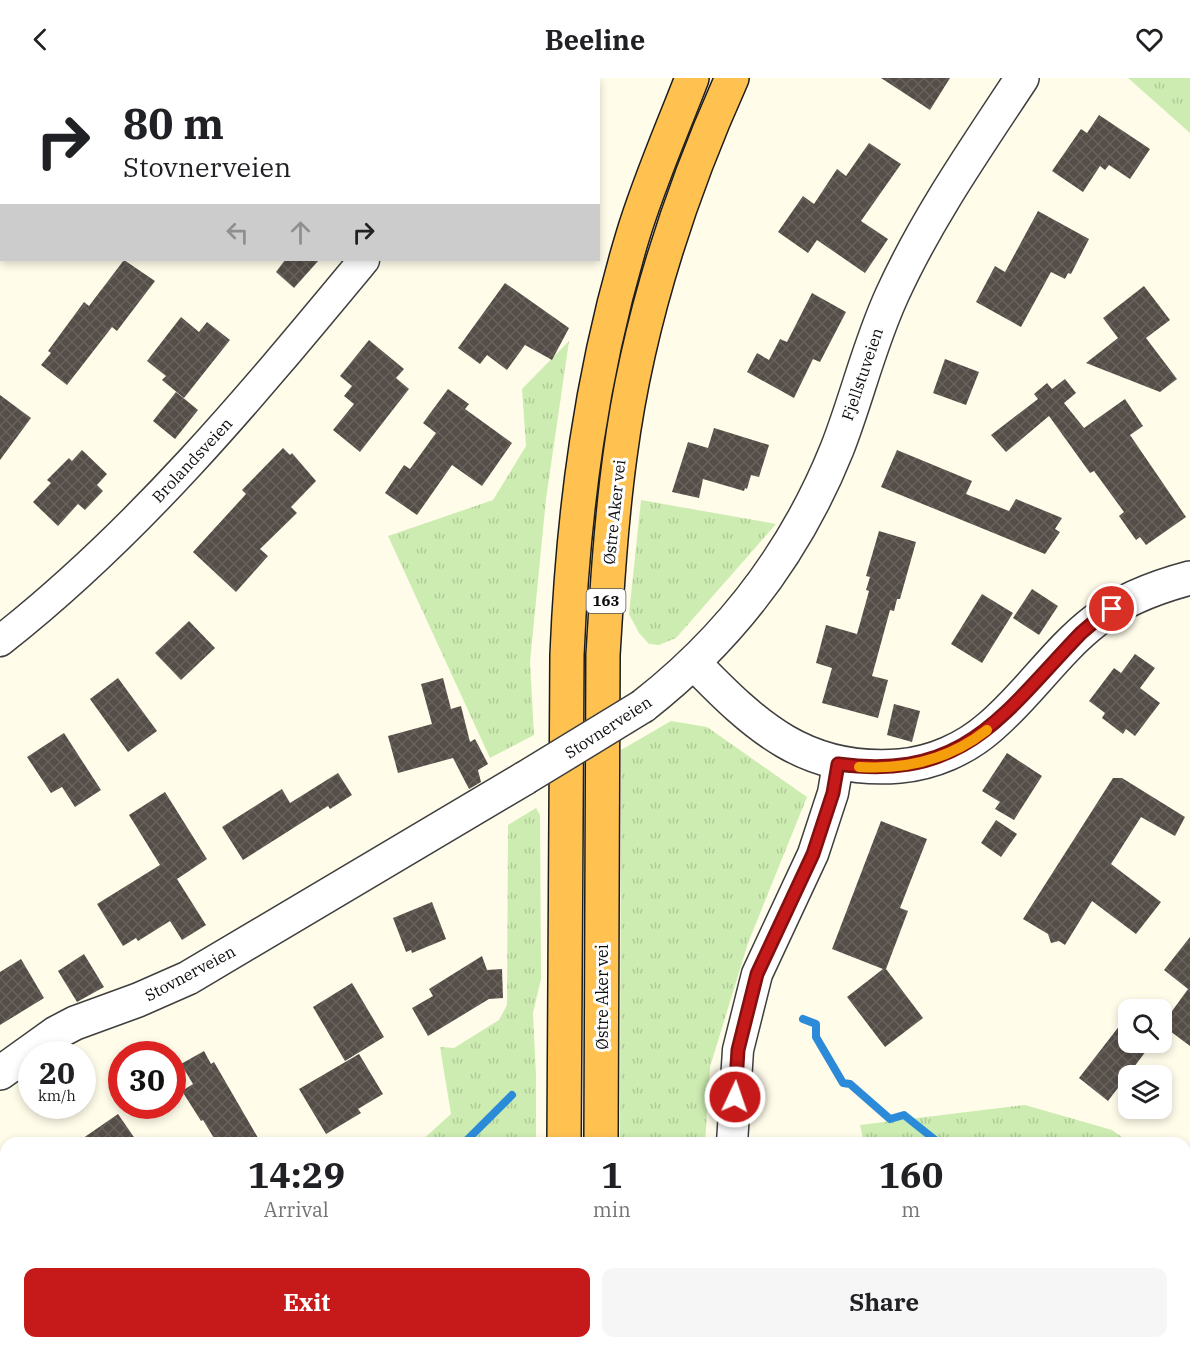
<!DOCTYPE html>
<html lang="en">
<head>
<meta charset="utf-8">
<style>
  body { margin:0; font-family:"IBM Plex Serif",serif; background:#f6f6f6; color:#202124; height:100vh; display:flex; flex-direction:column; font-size:22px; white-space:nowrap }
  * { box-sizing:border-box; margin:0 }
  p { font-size:20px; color:#757577 }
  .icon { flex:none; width:33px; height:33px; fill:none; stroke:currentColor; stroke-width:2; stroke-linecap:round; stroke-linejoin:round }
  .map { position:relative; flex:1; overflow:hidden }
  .drawer { position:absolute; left:0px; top:1059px; width:1191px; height:212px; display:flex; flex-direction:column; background:#fff; border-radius:18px 18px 0 0; box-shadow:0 3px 9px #0003 }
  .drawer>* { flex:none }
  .hud { position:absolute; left:0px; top:0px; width:600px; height:183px; box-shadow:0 3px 9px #0003; background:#fff; color:#202124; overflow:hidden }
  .buttons { position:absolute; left:1118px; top:921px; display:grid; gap:12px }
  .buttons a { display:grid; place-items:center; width:54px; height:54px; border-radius:12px; background:#fff; box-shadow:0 3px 9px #0003; font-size:30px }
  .speed { position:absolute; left:18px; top:963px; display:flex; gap:12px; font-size:30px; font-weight:700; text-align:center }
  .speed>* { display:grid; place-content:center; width:78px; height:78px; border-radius:50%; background:#fff; box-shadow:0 3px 9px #0003; line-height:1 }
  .speed small { font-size:15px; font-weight:400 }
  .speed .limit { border:9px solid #d22; background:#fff; color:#111 }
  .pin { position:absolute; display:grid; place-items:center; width:51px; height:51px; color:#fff; margin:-26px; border:3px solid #fff; border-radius:50%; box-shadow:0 2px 6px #0007 }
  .me { position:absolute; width:66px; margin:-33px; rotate:3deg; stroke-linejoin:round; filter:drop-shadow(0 0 4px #0008) }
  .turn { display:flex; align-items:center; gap:21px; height:126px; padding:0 24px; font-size:27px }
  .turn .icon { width:78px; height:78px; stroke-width:2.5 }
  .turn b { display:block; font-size:42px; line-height:51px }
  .lanes { display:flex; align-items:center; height:57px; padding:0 24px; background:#0003; justify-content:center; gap:30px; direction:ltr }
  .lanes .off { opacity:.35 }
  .eta { display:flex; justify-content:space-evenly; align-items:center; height:102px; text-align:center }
  .eta b { font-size:36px; font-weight:800; line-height:42px }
  .action { display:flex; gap:12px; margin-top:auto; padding:12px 24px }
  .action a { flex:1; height:69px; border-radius:12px; background:#c61a1a; color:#fff; font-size:24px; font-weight:800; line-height:69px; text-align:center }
  .action a+a { background:#f6f6f6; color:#202124 }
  header { display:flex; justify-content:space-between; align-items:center; height:78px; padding:0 24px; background:#fff; font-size:27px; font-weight:800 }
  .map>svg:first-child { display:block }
  .grass { fill:url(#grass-tufts) }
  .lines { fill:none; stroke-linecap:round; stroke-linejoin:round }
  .stream { stroke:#2c8bd8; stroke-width:8 }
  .building { fill:url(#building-cross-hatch) }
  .service-casing { stroke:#3f3f3f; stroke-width:18 }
  .minor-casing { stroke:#3f3f3f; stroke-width:33 }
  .tertiary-casing { stroke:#3f3f3f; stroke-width:36 }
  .trunk-casing { stroke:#1d1d1d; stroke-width:36 }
  .service { stroke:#fff; stroke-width:15 }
  .minor { stroke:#fff; stroke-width:30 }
  .tertiary { stroke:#fff; stroke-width:33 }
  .trunk { stroke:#ffc251; stroke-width:33 }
  .tertiary-bridge-casing { stroke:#3f3f3f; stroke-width:36; stroke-linecap:butt }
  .tertiary-bridge { stroke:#fff; stroke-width:33 }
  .route-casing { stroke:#811111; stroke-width:15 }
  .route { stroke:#c61a1a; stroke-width:10 }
  .slow { stroke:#f59e0b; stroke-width:10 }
  .labels { text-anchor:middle; stroke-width:6; stroke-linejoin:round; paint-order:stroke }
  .shield { fill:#fff; stroke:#555; stroke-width:1.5 }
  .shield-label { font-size:15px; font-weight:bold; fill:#0c0c0c }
  .street-label { font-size:16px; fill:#0c0c0c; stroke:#fff }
</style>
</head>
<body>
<header><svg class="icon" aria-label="back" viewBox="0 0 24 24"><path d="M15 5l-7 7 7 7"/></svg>Beeline<svg class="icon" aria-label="heart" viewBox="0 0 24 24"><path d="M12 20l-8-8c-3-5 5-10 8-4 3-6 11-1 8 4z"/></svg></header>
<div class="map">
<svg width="1190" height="1270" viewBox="0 0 1190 1270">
  <defs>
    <pattern id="grass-tufts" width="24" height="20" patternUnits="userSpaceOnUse" patternTransform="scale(1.5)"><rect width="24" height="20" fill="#cdecb1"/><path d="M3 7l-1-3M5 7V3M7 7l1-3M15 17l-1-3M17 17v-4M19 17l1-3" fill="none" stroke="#afc997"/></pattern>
    <pattern id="building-cross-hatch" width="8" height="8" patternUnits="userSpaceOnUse" patternTransform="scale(1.5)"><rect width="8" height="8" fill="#554d47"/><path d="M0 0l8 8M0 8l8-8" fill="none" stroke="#68625d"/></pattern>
  </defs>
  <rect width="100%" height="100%" fill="#fffcea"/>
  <!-- grass -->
  <g class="grass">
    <path d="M1128 0H1190V55Z"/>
    <path d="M569 263 546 421 530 584 534 657 490 680 388 458 493 422 526 368 522 311Z"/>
    <path d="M641 422 776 446 676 560 659 567 649 566 639 555 629 536Z"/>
    <path d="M671 643 707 649 807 719 748 865 710 989 705 1065H620L621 672Z"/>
    <path d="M536 730 540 737 541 901 533 935 536 998V1065H419L451 1036 440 969 454 970 499 942 507 927 508 747Z"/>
    <path d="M1025 1027 1112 1052 1130 1065H864L860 1047Z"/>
    <path d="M1185 1106 1190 1110V1224L1185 1221Z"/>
    <path d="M275 1265 536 1264V1270H275Z"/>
    <path d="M619 1265V1264L691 1265V1270H619Z"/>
  </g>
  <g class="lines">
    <!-- stream -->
    <g class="stream">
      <path d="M803 941 816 946V959L843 1005 850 1006 890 1041 904 1037 939 1065"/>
      <path d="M464 1065 512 1017"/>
      <path d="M1185 1183 1190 1186"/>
      <path d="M304 1270 306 1264"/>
    </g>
  </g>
  <!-- building -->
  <g class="building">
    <path d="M881 0H950L930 32Z"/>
    <path d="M1099 37 1150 71 1130 101 1109 87 1105 92 1100 88 1083 114 1052 93 1081 51 1087 55Z"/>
    <path d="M869 65 901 86 861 143 888 161 865 195 817 162 808 175 778 154 803 118 814 126 837 91 846 98Z"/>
    <path d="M1038 133 1089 161 1071 196 1068 195 1065 201 1051 194 1021 249 976 224 995 188 1005 194Z"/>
    <path d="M124 182 155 203 117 253 112 249 67 307 41 287 51 275 48 273 84 224 89 228Z"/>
    <path d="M285 182H319L294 210 276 194Z"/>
    <path d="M505 205 569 250 552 282 525 267 507 292 487 277 480 286 458 270Z"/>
    <path d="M1144 208 1170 242 1146 260 1177 301 1160 314 1086 285 1118 260 1103 240Z"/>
    <path d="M812 215 846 234 820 284 813 281 794 320 747 294 757 275 769 282 780 261 787 264Z"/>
    <path d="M181 239 199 254 207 244 230 262 184 320 162 302 166 298 147 283Z"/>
    <path d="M369 262 404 291 396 300 409 311 360 374 333 352 354 326 344 318 352 308 340 298Z"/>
    <path d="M945 281 979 294 966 327 933 315Z"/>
    <path d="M1065 301 1076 315 1064 325 1084 350 1125 321 1143 348 1130 357 1186 439 1146 467 1140 459 1136 462 1119 438 1124 434 1094 393 1090 395 1049 338 1006 374 991 357 1038 321 1034 316 1047 305 1052 311Z"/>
    <path d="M448 311 469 326 465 331 512 365 482 408 452 387 417 437 385 415 404 387 410 391 436 355 423 345Z"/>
    <path d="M176 314 198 332 175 361 153 343Z"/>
    <path d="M0 317 31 340 0 382Z"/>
    <path d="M714 350 769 367 759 399 751 397 747 411 745 410 744 413 703 401 699 420 672 414 688 364 708 370Z"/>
    <path d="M283 370 290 377 292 375 316 403 291 429 297 435 260 471 268 478 236 514 193 474 246 416 242 412Z"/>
    <path d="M82 372 107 396 97 407 103 413 85 432 78 426 58 448 33 424 51 405 47 402 69 380 72 383Z"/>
    <path d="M897 372 972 403 966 416 1009 433 1016 421 1062 440 1055 451 1060 454 1045 476 881 409Z"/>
    <path d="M879 453 916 464 900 521H897L894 533 890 532 872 598 888 602 878 640 822 625 832 590 816 585 826 547 857 556 869 513 866 512 870 499 866 498Z"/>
    <path d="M1032 511 1058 528 1039 557 1013 540Z"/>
    <path d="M982 516 1013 535 982 585 951 566Z"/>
    <path d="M189 543 215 570 181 602 155 575Z"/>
    <path d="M1135 576 1155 590 1140 610 1160 625 1135 658 1126 651 1123 656 1102 640 1105 635 1089 623 1114 590 1121 595Z"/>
    <path d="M118 600 157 653 128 674 90 621Z"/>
    <path d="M443 600 451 631 461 628 470 664 475 661 488 686 478 692 481 704 469 711 453 680 398 695 388 658 432 646 421 606Z"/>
    <path d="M894 626 920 633 912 664 887 657Z"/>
    <path d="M64 655 101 712 75 729 62 709 51 715 27 679Z"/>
    <path d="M1007 675 1042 698 1014 742 995 731 1000 724 982 713Z"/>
    <path d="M338 695 352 717 330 731 328 728 243 782 222 749 282 711 290 725Z"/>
    <path d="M1113 700H1122L1185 739 1175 758 1141 739 1111 786 1161 824 1136 856 1092 823 1065 867 1059 863 1051 865 1048 856 1023 841Z"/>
    <path d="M165 714 207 781 177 801 206 847 182 862 170 843 138 863 136 860 123 868 97 826 160 787 129 737Z"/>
    <path d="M996 742 1017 756 1001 779 981 765Z"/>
    <path d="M881 743 927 761 900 830 908 833 886 891 923 940 885 969 847 919 883 891 832 871Z"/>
    <path d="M432 824 446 861 412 875 411 872 406 874 393 840Z"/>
    <path d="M1190 859V968L1162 947 1188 911 1164 892Z"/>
    <path d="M84 876 104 909 77 924 58 893Z"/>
    <path d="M482 878 487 892 502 891 503 920 489 921 428 958 412 930 433 918 429 911Z"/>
    <path d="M21 881 44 920 0 947V894Z"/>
    <path d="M352 905 384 959 345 983 313 929Z"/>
    <path d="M1127 938 1128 964H1153L1108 1023 1079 1000Z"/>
    <path d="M204 973 211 986 214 984 261 1065H217L203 1042 201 1043 182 1013 193 1006 181 986Z"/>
    <path d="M359 976 383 1016 358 1031 361 1035 326 1056 299 1011Z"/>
    <path d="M118 1036 138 1065H76Z"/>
  </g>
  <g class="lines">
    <defs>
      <path id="service" d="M134 0 136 2"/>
      <g id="minor">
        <path d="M503 2 504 0"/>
        <path d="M0 563C139 454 252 317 364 182"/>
        <path d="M732 1065 738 972 757 896 813 776 833 715 838 686"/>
        <path d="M841 1264 868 1270"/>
        <path d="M721 1270V1264"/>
      </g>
      <g id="tertiary">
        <path d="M694 585C755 648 806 696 900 688 933 685 965 671 990 649 1028 617 1056 573 1095 543 1123 521 1156 509 1190 500"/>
        <path d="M643 628C730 560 796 473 837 371 857 320 869 267 892 217 927 140 976 70 1022 0"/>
        <path d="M0 995 56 955 75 945 138 922 188 900 525 700"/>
      </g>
      <g id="trunk">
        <path d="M564 1065 567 577C573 433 591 296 633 157 649 104 672 52 692 0"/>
        <path d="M601 1065 603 577C607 511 611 444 620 378 637 249 679 118 732 0"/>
        <path d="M564 1270V1264"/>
        <path d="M601 1270V1264"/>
      </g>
    </defs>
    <!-- service casing -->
    <use href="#service" class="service-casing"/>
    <!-- minor casing -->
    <use href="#minor" class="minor-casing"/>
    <!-- tertiary casing -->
    <use href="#tertiary" class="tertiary-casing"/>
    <!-- trunk casing -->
    <use href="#trunk" class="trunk-casing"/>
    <!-- service -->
    <use href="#service" class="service"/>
    <!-- minor -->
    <use href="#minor" class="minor"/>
    <!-- tertiary -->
    <use href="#tertiary" class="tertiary"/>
    <!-- trunk -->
    <use href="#trunk" class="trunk"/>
    <defs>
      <path id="tertiary-bridge" d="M525 700 643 628"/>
    </defs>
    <!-- tertiary-bridge casing -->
    <use href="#tertiary-bridge" class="tertiary-bridge-casing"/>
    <!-- tertiary-bridge -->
    <use href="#tertiary-bridge" class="tertiary-bridge"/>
  </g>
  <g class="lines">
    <defs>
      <path id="route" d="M735 1019 738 972 757 896 813 776 833 715 838 686C965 703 1002 637 1081 555L1095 543 1112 531"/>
    </defs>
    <!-- route casing -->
    <use href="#route" class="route-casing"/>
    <!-- route -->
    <use href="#route" class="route"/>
    <!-- slow -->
    <path class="slow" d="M859 689C906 692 950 681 987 652"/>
  </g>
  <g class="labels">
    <!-- shield labels -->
    <rect class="shield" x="586.5" y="511" width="39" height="24" rx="4.5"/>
    <g class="shield-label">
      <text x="606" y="528">163</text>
    </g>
    <!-- street labels -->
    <g class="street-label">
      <text transform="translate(862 296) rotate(-71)" y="6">Fjellstuveien</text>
      <text transform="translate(192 382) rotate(-47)" y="6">Brolandsveien</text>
      <text transform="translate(614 434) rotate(-84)" y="6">Østre Aker vei</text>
      <text transform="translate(608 649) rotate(-33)" y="6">Stovnerveien</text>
      <text transform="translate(190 895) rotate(-28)" y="6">Stovnerveien</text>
      <text transform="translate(602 919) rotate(-90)" y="6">Østre Aker vei</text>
    </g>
  </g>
</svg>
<div class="buttons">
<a><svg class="icon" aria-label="search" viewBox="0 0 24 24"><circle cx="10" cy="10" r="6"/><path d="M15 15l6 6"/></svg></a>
<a><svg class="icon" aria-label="layers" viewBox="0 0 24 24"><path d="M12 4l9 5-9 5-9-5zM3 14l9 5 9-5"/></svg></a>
</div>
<div class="speed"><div>20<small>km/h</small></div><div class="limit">30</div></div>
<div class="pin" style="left:1112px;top:531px;background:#d93025"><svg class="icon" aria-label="arrive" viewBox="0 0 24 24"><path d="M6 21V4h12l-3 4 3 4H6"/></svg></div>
<svg class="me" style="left:735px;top:1019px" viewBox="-20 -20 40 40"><circle r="17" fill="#c61a1a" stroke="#fff" stroke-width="3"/><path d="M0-11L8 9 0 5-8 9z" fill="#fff"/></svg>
<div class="hud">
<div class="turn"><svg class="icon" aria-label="right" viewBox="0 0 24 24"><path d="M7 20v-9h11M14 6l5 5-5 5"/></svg><div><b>80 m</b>Stovnerveien</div></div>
<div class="lanes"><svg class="icon off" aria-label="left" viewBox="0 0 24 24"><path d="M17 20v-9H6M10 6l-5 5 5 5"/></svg><svg class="icon off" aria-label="ahead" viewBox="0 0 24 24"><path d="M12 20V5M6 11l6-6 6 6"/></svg><svg class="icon" aria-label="right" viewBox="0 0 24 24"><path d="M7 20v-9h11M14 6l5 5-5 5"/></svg></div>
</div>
<section class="drawer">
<div class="eta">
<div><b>14:29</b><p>Arrival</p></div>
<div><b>1</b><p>min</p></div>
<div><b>160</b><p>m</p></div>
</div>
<div class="action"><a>Exit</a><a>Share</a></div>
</section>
</div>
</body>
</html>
